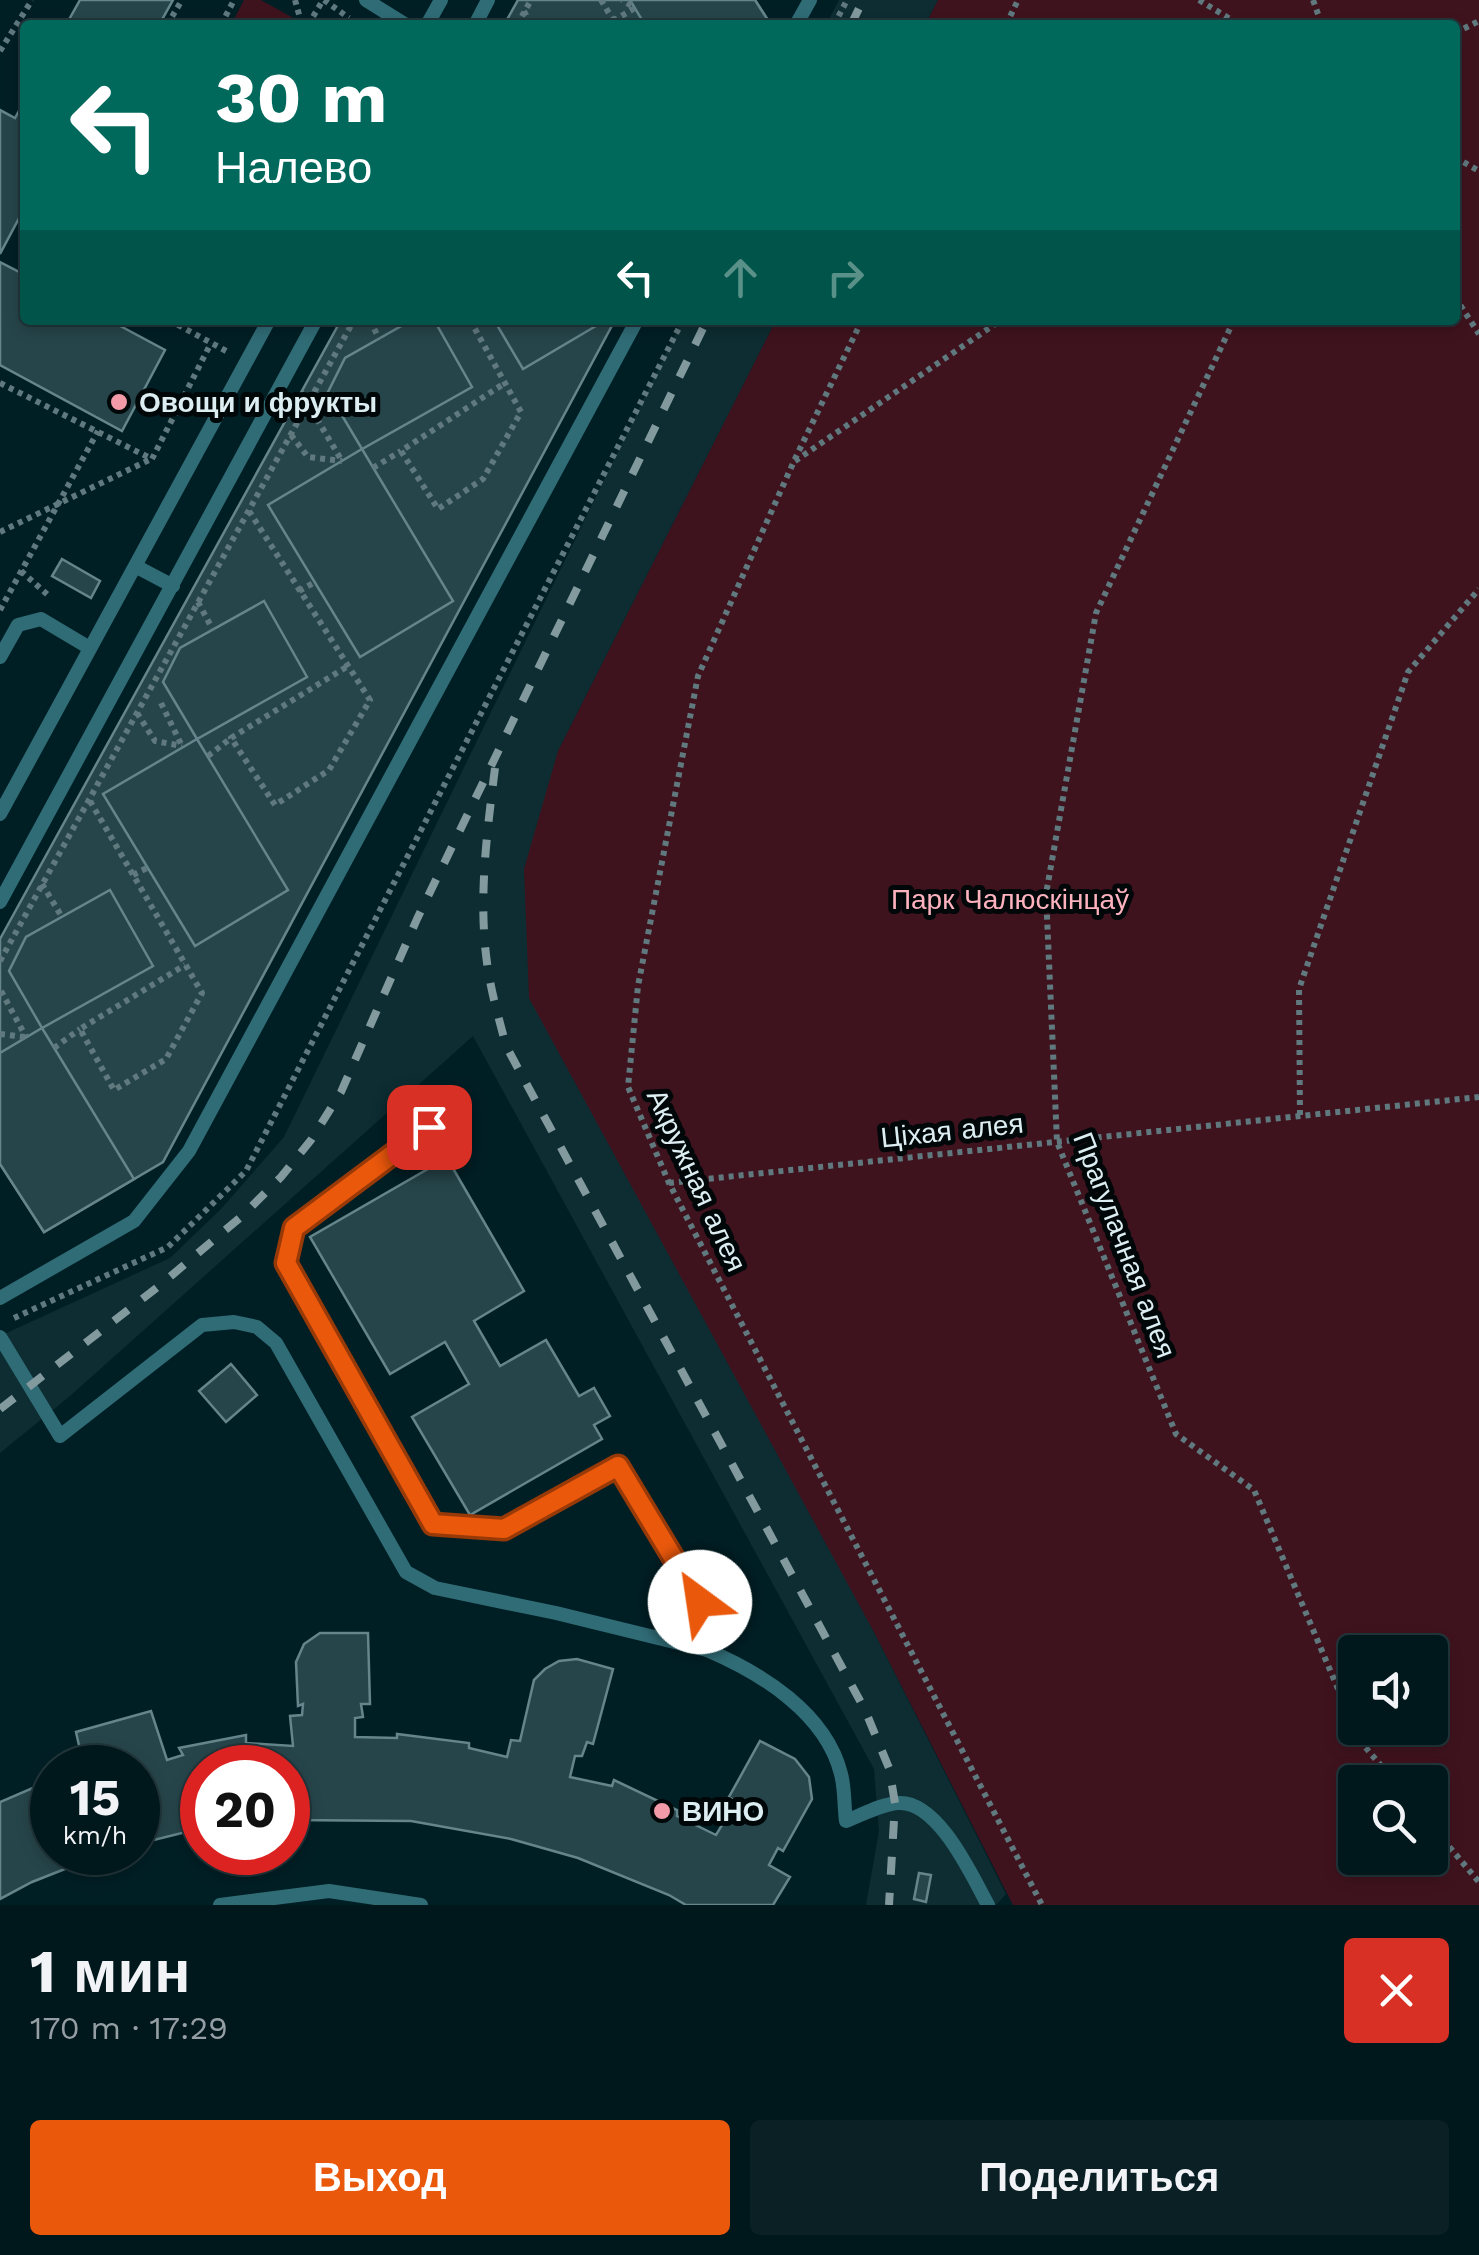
<!DOCTYPE html>
<html lang="ru">
<head>
<meta charset="utf-8">
<style>
  body { margin:0; font-family:"Work Sans",sans-serif; background:#0a2025; color:#f1f3f6; height:100vh; display:flex; flex-direction:column; font-size:38px; white-space:nowrap }
  * { box-sizing:border-box; margin:0 }
  p { font-size:32px; color:#959fa3 }
  .icon { flex:none; width:55px; height:55px; fill:none; stroke:currentColor; stroke-width:2; stroke-linecap:round; stroke-linejoin:round }
  .map { position:relative; height:1905px; overflow:hidden }
  .details { display:flex; flex-direction:column; background:#00171c; flex:1 }
  .details>* { flex:none }
  .guide { position:absolute; left:20px; top:20px; width:1440px; height:305px; border-radius:10px; box-shadow:0 5px 15px #0003,0 0 0 2px #22363b; background:#00695c; color:#fff; overflow:hidden }
  .tools { position:absolute; left:1338px; top:1635px; display:grid; gap:20px }
  .tools a { display:grid; place-items:center; width:110px; height:110px; border-radius:10px; background:#00171c; box-shadow:0 5px 15px #0003,0 0 0 2px #22363b; font-size:50px }
  .speed { position:absolute; left:30px; top:1745px; display:flex; gap:20px; font-size:50px; font-weight:700; text-align:center }
  .speed>* { display:grid; place-content:center; width:130px; height:130px; border-radius:50%; background:#00171c; box-shadow:0 5px 15px #0003,0 0 0 2px #22363b; line-height:1 }
  .speed small { font-size:25px; font-weight:400 }
  .speed .limit { border:15px solid #d22; background:#fff; color:#111 }
  .pin { position:absolute; display:grid; place-items:center; width:85px; height:85px; color:#fff; margin:-42px; border-radius:20px; box-shadow:0 5px 15px #0006 }
  .me { position:absolute; width:110px; margin:-55px; rotate:329deg; stroke-linejoin:round; filter:drop-shadow(0 0 8px #0008) }
  .turn { display:flex; align-items:center; gap:35px; height:210px; padding:0 30px; font-size:45px }
  .turn .icon { width:130px; height:130px; stroke-width:2.5 }
  .turn b { display:block; font-size:70px; line-height:85px }
  .lanes { display:flex; align-items:center; height:95px; padding:0 30px; background:#0003; justify-content:center; gap:50px; direction:ltr }
  .lanes .off { opacity:.35 }
  .round { display:grid; place-items:center; flex:none; width:105px; height:105px; border-radius:10px; background:#0a2025 }
  .overview { display:flex; align-items:center; justify-content:space-between; height:170px; padding:0 30px }
  h1 { font-size:60px; font-weight:700; line-height:75px }
  .cta { display:flex; gap:20px; margin-top:auto; padding:20px 30px }
  .cta a { flex:1; height:115px; border-radius:10px; background:#ea580c; color:#fff; font-size:40px; font-weight:700; line-height:115px; text-align:center }
  .cta a+a { background:#0a2025; color:#f1f3f6 }
  .map>svg:first-child { display:block }
  .built { fill:#0d2d32 }
  .green { fill:#3f131e; fill-rule:evenodd }
  .building { fill:#26454a; stroke:#64858b; stroke-width:2.5 }
  .lines { fill:none; stroke-linecap:round; stroke-linejoin:round }
  .path { stroke:#60797e; stroke-width:6; stroke-dasharray:5 5; stroke-linecap:butt }
  .lane { stroke:#306c76; stroke-width:14 }
  .rail { stroke:#82999e; stroke-width:8; stroke-dasharray:18 18; stroke-linecap:butt }
  .path-bridge { stroke:#60797e; stroke-width:6; stroke-dasharray:5 5; stroke-linecap:butt }
  .route-casing { stroke:#983908; stroke-width:25 }
  .route { stroke:#ea580c; stroke-width:18 }
  .poi-dot { fill:#f39aa9; stroke:#000709; stroke-width:4 }
  .labels { text-anchor:middle; stroke-width:10; stroke-linejoin:round; paint-order:stroke }
  .poi-label { font-size:28px; font-weight:bold; fill:#ddeef2; stroke:#000709; text-anchor:start }
  .park-label { font-size:28px; fill:#feb2be; stroke:#000709 }
  .street-label { font-size:28px; fill:#ddeef2; stroke:#000709 }
</style>
</head>
<body>
<div class="map">
<svg width="1479" height="1905" viewBox="0 0 1479 1905">
  <rect width="100%" height="100%" fill="#001f25"/>
  <!-- built -->
  <g class="built">
    <path d="M839 0H938L925 25H826Z"/>
    <path d="M682 320H776L558 751 875 1634 1006 1894 996 1905H866L879 1831 874 1769 473 1036 70 1396 0 1453V1336L170 1258 222 1208 284 1137Z"/>
  </g>
  <!-- green -->
  <g class="green">
    <path d="M244 0H261L297 20V25H231Z"/>
    <path d="M938 0H1479V1905H1013L875 1634 529 998 524 869 558 751 776 320H1455V25H925ZM1355 1652H1430V1728H1355ZM1355 1782H1430V1858H1355Z"/>
  </g>
  <!-- building -->
  <g class="building">
    <path d="M80 0H173L159 25H66Z"/>
    <path d="M518 0H755L771 25H504Z"/>
    <path d="M630 0H755L771 25H645Z"/>
    <path d="M25 100V207L0 254V110L15 118Z"/>
    <path d="M0 262 25 275V320H109L165 350 122 431 0 365Z"/>
    <path d="M341 320H615L163 1162 44 1232 0 1164V939Z"/>
    <path d="M412 320H434L472 387 362 449 328 392 345 358Z"/>
    <path d="M494 320H606L523 369Z"/>
    <path d="M362 449 453 601 360 657 268 505Z"/>
    <path d="M62 559 100 581 91 598 52 576Z"/>
    <path d="M264 601 307 677 197 739 163 682 180 648Z"/>
    <path d="M197 739 288 890 195 946 103 794Z"/>
    <path d="M110 890 153 966 42 1028 9 971 26 937Z"/>
    <path d="M42 1028 134 1179 44 1232 0 1164V1053Z"/>
    <path d="M447 1158 524 1291 474 1321 500 1366 546 1340 579 1396 594 1388 610 1416 594 1425 602 1439 470 1515 412 1417 469 1384 445 1342 390 1374 310 1237Z"/>
    <path d="M231 1364 257 1395 226 1422 199 1391Z"/>
    <path d="M320 1633H368L370 1704H361L363 1717 355 1718V1737L397 1738V1734L469 1743V1748L507 1757 511 1740 520 1741 534 1680 545 1669 559 1661 577 1659 613 1669 593 1744 587 1742 582 1756H575L570 1777 612 1786 614 1780 677 1810V1816L716 1835 736 1802 729 1797 760 1741 795 1759 809 1777 812 1799 783 1851 778 1848 769 1865 790 1877 773 1905H686L669 1895 578 1858 511 1839 411 1821 288 1820V1768H202V1828L138 1844V1768H84L76 1732 151 1711 167 1760 183 1755 179 1748 246 1735V1743L293 1746 290 1716 302 1715 303 1704 298 1706 296 1662 304 1644Z"/>
    <path d="M35 1787 41 1794 52 1792V1852H108L32 1882 0 1899V1802Z"/>
    <path d="M919 1873 931 1875 926 1902 914 1899Z"/>
  </g>
  <g class="lines">
    <!-- path -->
    <g class="path">
      <path d="M295 0 302 25"/>
      <path d="M324 0 349 18"/>
      <path d="M601 0 616 25"/>
      <path d="M1199 0 1240 25"/>
      <path d="M1313 0 1322 25"/>
      <path d="M524 11 531 25"/>
      <path d="M613 21 635 8 622 0"/>
      <path d="M167 25 182 0"/>
      <path d="M221 25 234 0"/>
      <path d="M308 25 323 0"/>
      <path d="M517 25 531 0"/>
      <path d="M834 25 847 0"/>
      <path d="M1006 25 1018 0"/>
      <path d="M1455 33 1479 21"/>
      <path d="M0 51 32 0"/>
      <path d="M1455 157 1479 171"/>
      <path d="M1455 297 1479 334"/>
      <path d="M169 320 228 352"/>
      <path d="M370 320 379 339"/>
      <path d="M470 320 521 412 483 479 438 509 401 451 505 383"/>
      <path d="M862 320 794 461 698 676 638 986 628 1087 669 1183 1042 1905"/>
      <path d="M1234 320 1096 613 1046 894 1057 1142 1176 1434 1254 1490 1360 1741 1395 1782"/>
      <path d="M0 383 152 459 211 343"/>
      <path d="M317 419 342 461"/>
      <path d="M291 435 308 457 342 461"/>
      <path d="M795 461 1001 320"/>
      <path d="M373 468 401 451"/>
      <path d="M249 511 370 700 329 770 275 805 231 738 348 666"/>
      <path d="M0 532 151 459"/>
      <path d="M21 571 49 596"/>
      <path d="M299 591 315 582"/>
      <path d="M198 602 213 630"/>
      <path d="M0 610 98 431"/>
      <path d="M161 703 182 746"/>
      <path d="M137 713 155 741 182 746"/>
      <path d="M208 756 231 738"/>
      <path d="M90 801 202 993 166 1059 114 1090 80 1029 185 965"/>
      <path d="M133 875 147 868"/>
      <path d="M42 884 62 917"/>
      <path d="M0 961 354 320"/>
      <path d="M1 991 26 1037"/>
      <path d="M0 1034 25 1037"/>
      <path d="M54 1048 80 1029"/>
      <path d="M1300 1115 1299 989 1408 672 1479 589"/>
      <path d="M669 1183 1479 1097"/>
      <path d="M14 1318 168 1247 246 1171 683 320"/>
      <path d="M1430 1824 1479 1882"/>
    </g>
    <!-- lane -->
    <g class="lane">
      <path d="M366 0 406 25"/>
      <path d="M427 25 441 0"/>
      <path d="M475 25 488 0"/>
      <path d="M796 25 810 0"/>
      <path d="M137 567 173 586"/>
      <path d="M0 657 18 625 41 619 88 647"/>
      <path d="M0 814 269 320"/>
      <path d="M0 902 316 320"/>
      <path d="M429 1127 294 1228 286 1263 433 1524 504 1529 618 1466 700 1602V1626L707 1650C761 1673 826 1713 841 1774 845 1789 844 1806 846 1821 862 1815 881 1804 898 1803 938 1800 972 1876 988 1905"/>
      <path d="M0 1298 134 1221 189 1151 637 320"/>
      <path d="M0 1337 60 1436 202 1325 234 1322 257 1327 276 1343 406 1572 435 1588 556 1613 707 1650"/>
      <path d="M220 1905 329 1891 421 1905"/>
    </g>
    <!-- rail -->
    <g class="rail">
      <path d="M851 25 863 0"/>
      <path d="M495 768C486 840 476 914 491 986 495 1006 501 1026 506 1046L865 1710 889 1768 895 1803 889 1905"/>
      <path d="M0 1409 159 1286 242 1216 281 1177 311 1140 341 1092 417 919 707 320"/>
    </g>
    <!-- path-bridge -->
    <path class="path-bridge" d="M301 392 317 419"/>
  </g>
  <g class="lines">
    <defs>
      <path id="route" d="M429 1127 294 1228 286 1263 433 1524 504 1529 618 1466 700 1602"/>
    </defs>
    <!-- route casing -->
    <use href="#route" class="route-casing"/>
    <!-- route -->
    <use href="#route" class="route"/>
  </g>
  <!-- markers -->
  <g class="poi-dot">
    <circle cx="119" cy="402" r="10"/>
    <circle cx="662" cy="1811" r="10"/>
  </g>
  <g class="labels">
    <!-- poi labels -->
    <g class="poi-label">
      <text x="139" y="412">Овощи и фрукты</text>
      <text x="682" y="1821">ВИНО</text>
    </g>
    <!-- park labels -->
    <g class="park-label">
      <text x="1010" y="909">Парк Чалюскінцаў</text>
    </g>
    <!-- street labels -->
    <g class="street-label">
      <text transform="translate(952 1130) rotate(-6)" y="10">Ціхая алея</text>
      <text transform="translate(697 1180) rotate(65)" y="10">Акружная алея</text>
      <text transform="translate(1125 1245) rotate(69)" y="10">Прагулачная алея</text>
    </g>
  </g>
</svg>
<div class="tools">
<a><svg class="icon" aria-label="sound" viewBox="0 0 24 24"><path d="M4 9h4l5-4v14l-5-4H4zM17 9q2 3 0 6"/></svg></a>
<a><svg class="icon" aria-label="search" viewBox="0 0 24 24"><circle cx="10" cy="10" r="6"/><path d="M15 15l6 6"/></svg></a>
</div>
<div class="speed"><div>15<small>km/h</small></div><div class="limit">20</div></div>
<div class="pin" style="left:429px;top:1127px;background:#d93025"><svg class="icon" aria-label="arrive" viewBox="0 0 24 24"><path d="M6 21V4h12l-3 4 3 4H6"/></svg></div>
<svg class="me" style="left:700px;top:1602px" viewBox="-20 -20 40 40"><circle r="19" fill="#fff"/><path d="M0-13L10 11 0 6-10 11z" fill="#ea580c"/></svg>
<div class="guide">
<div class="turn"><svg class="icon" aria-label="left" viewBox="0 0 24 24"><path d="M17 20v-9H6M10 6l-5 5 5 5"/></svg><div><b>30 m</b>Налево</div></div>
<div class="lanes"><svg class="icon" aria-label="left" viewBox="0 0 24 24"><path d="M17 20v-9H6M10 6l-5 5 5 5"/></svg><svg class="icon off" aria-label="ahead" viewBox="0 0 24 24"><path d="M12 20V5M6 11l6-6 6 6"/></svg><svg class="icon off" aria-label="right" viewBox="0 0 24 24"><path d="M7 20v-9h11M14 6l5 5-5 5"/></svg></div>
</div>
</div>
<section class="details">
<div class="overview"><div><h1>1 мин</h1><p>170 m · 17:29</p></div><a class="round" style="background:#d93025;color:#fff"><svg class="icon" aria-label="close" viewBox="0 0 24 24"><path d="M6 6l12 12M18 6L6 18"/></svg></a></div>
<div class="cta"><a>Выход</a><a>Поделиться</a></div>
</section>
</body>
</html>
